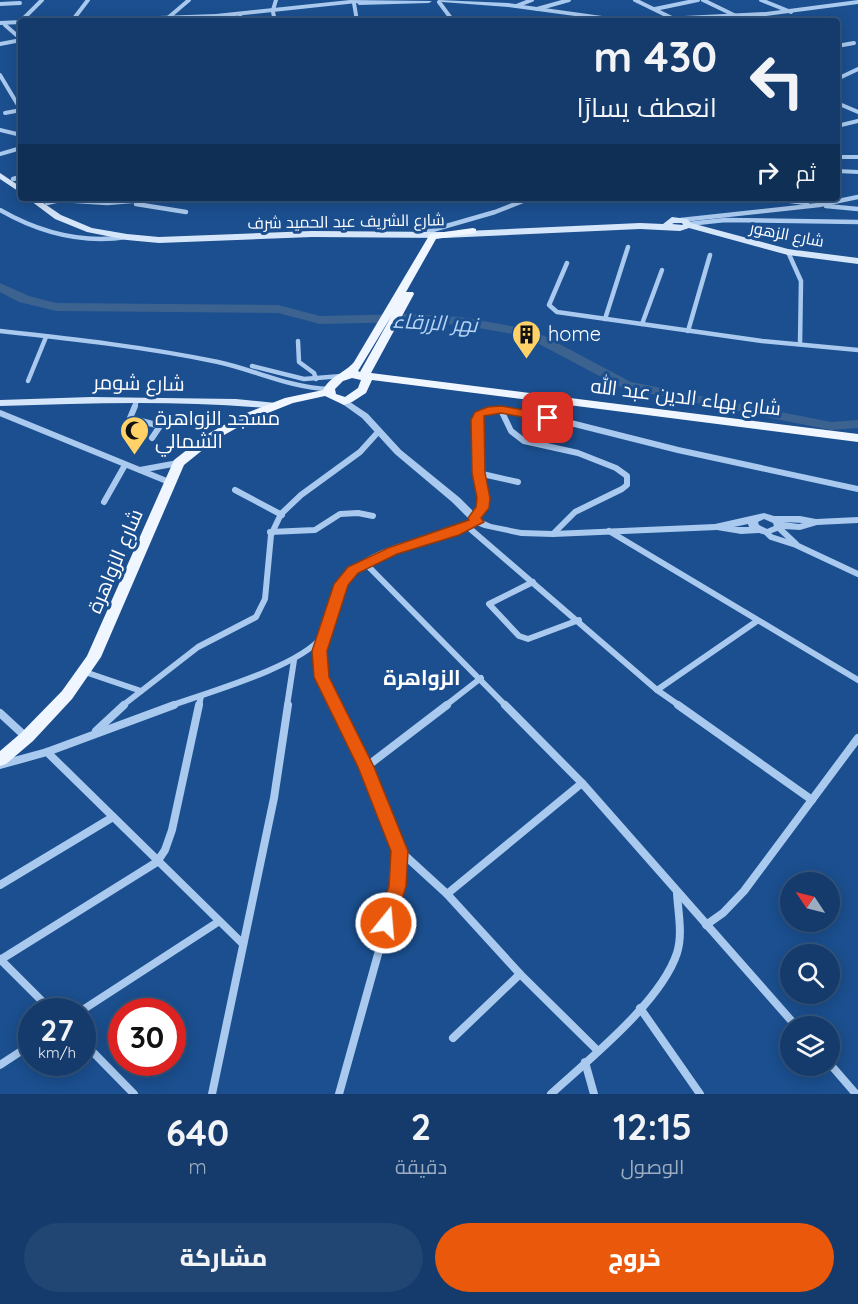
<!DOCTYPE html>
<html lang="ar">
<head>
<meta charset="utf-8">
<style>
  body { margin:0; font-family:Quicksand,Cairo,sans-serif; background:#214673; color:#f1f3f6; direction:rtl; height:100vh; display:flex; flex-direction:column; font-size:22px; white-space:nowrap }
  * { box-sizing:border-box; margin:0 }
  p { font-size:20px; color:#9dadc1 }
  .icon { flex:none; width:33px; height:33px; fill:none; stroke:currentColor; stroke-width:2; stroke-linecap:round; stroke-linejoin:round }
  .map { position:relative; height:1094px; overflow:hidden; direction:ltr }
  .drawer { display:flex; flex-direction:column; background:#143b6b; flex:1 }
  .drawer>* { flex:none }
  .top-card { position:absolute; left:18px; top:18px; width:822px; height:183px; border-radius:6px; box-shadow:0 3px 15px #0003,0 0 0 2px #33557e; direction:rtl; background:#143b6b; color:#f1f3f6; overflow:hidden }
  .needle { width:39px; rotate:305deg }
  .controls { position:absolute; left:780px; top:872px; display:grid; gap:12px }
  .controls a { display:grid; place-items:center; width:60px; height:60px; border-radius:50%; background:#143b6b; box-shadow:0 3px 15px #0003,0 0 0 2px #33557e; font-size:30px }
  .speed { position:absolute; left:18px; top:998px; display:flex; gap:12px; font-size:30px; font-weight:700; text-align:center }
  .speed>* { display:grid; place-content:center; width:78px; height:78px; border-radius:50%; background:#143b6b; box-shadow:0 3px 15px #0003,0 0 0 2px #33557e; line-height:1 }
  .speed small { font-size:15px; font-weight:400 }
  .speed .limit { border:9px solid #d22; background:#fff; color:#111 }
  .pin { position:absolute; display:grid; place-items:center; width:51px; height:51px; color:#fff; margin:-26px; border-radius:12px; box-shadow:0 3px 9px #0006 }
  .me { position:absolute; width:66px; margin:-33px; rotate:17deg; stroke-linejoin:round; filter:drop-shadow(0 0 4px #0008) }
  .turn { display:flex; align-items:center; gap:21px; height:126px; padding:0 24px; font-size:27px }
  .turn .icon { width:78px; height:78px; stroke-width:2.5 }
  .turn b { display:block; font-size:42px; line-height:51px }
  .then { display:flex; align-items:center; height:57px; padding:0 24px; background:#0003; gap:12px; font-size:22px }
  .eta { display:flex; justify-content:space-evenly; align-items:center; height:102px; text-align:center }
  .eta b { font-size:36px; font-weight:800; line-height:42px }
  .cta { display:flex; gap:12px; margin-top:auto; padding:12px 24px }
  .cta a { flex:1; height:69px; border-radius:36px; background:#ea580c; color:#fff; font-size:24px; font-weight:800; line-height:69px; text-align:center }
  .cta a+a { background:#214673; color:#f1f3f6 }
  .map>svg:first-child { display:block }
  .lines { fill:none; stroke-linecap:round; stroke-linejoin:round }
  .river { fill:#3c6290; fill-rule:evenodd }
  .minor-far3 { stroke:#a9c9ee; stroke-width:4 }
  .minor-far2 { stroke:#a9c9ee; stroke-width:4.5 }
  .minor-far1 { stroke:#a9c9ee; stroke-width:6 }
  .minor { stroke:#a9c9ee; stroke-width:8 }
  .tertiary { fill:#a9c9ee; fill-rule:evenodd }
  .secondary { fill:#d6e6fa; fill-rule:evenodd }
  .primary { fill:#f0f6ff; fill-rule:evenodd }
  .route { fill:#ea580c; stroke:#983908; stroke-width:1.5 }
  .labels { text-anchor:middle; stroke-width:6; stroke-linejoin:round; paint-order:stroke }
  .far-street-label { font-size:16px; fill:#fff; stroke:#1b4f8f }
  .poi-label { font-size:20px; fill:#fff; stroke:#1b4f8f; text-anchor:start }
  .street-label { font-size:20px; fill:#fff; stroke:#1b4f8f }
  .water-label { font-size:21px; font-style:italic; fill:#b5d3f5; stroke:#1b4f8f }
  .neighbourhood-label { font-size:21px; font-weight:bold; fill:#fff; stroke:#1b4f8f }
</style>
</head>
<body>
<div class="map">
<svg width="858" height="1094" viewBox="0 0 858 1094">
  <rect width="100%" height="100%" fill="#1b4f8f"/>
  <g class="lines">
    <!-- river -->
    <path class="river" d="M0 283 29 296 56 303 278 305 320 316 412 314 461 317 533 330 631 382 831 422 858 420V428L831 430 622 388 524 336 461 325 412 322 320 324 278 313 56 311 19 302 0 292Z"/>
    <!-- minor-far3 -->
    <g class="minor-far3">
      <path d="M635 0 678 21"/>
      <path d="M703 0 736 16"/>
      <path d="M761 0 791 12"/>
      <path d="M439 2 453 21"/>
      <path d="M354 3 357 21"/>
      <path d="M0 4 20 3"/>
      <path d="M516 6 532 0"/>
      <path d="M537 9 569 0"/>
      <path d="M655 9 698 0"/>
      <path d="M273 10 276 0"/>
      <path d="M273 12 275 21"/>
      <path d="M240 16 242 21"/>
      <path d="M169 17 189 0"/>
      <path d="M21 21 42 0"/>
      <path d="M72 21 88 0"/>
      <path d="M430 21 452 20"/>
      <path d="M5 25 21 39"/>
      <path d="M0 44 21 40"/>
      <path d="M837 46 854 43"/>
      <path d="M0 75 21 110"/>
      <path d="M837 79 858 69"/>
      <path d="M837 103 858 112"/>
      <path d="M5 113 21 110"/>
      <path d="M837 126 858 121"/>
      <path d="M0 130 21 135"/>
      <path d="M0 154 21 148"/>
      <path d="M837 157H858"/>
      <path d="M837 171 858 172"/>
    </g>
    <!-- minor-far2 -->
    <g class="minor-far2">
      <path d="M13 179 21 177"/>
      <path d="M329 198 526 199"/>
      <path d="M766 198 807 203"/>
      <path d="M61 200 107 203 168 198"/>
      <path d="M47 203 64 199"/>
      <path d="M136 204 186 212"/>
      <path d="M826 206 858 209"/>
      <path d="M0 210C40 233 81 244 127 237"/>
      <path d="M681 220 819 205 858 197"/>
      <path d="M688 224 725 220 858 222"/>
      <path d="M429 231 495 212 523 201"/>
      <path d="M788 252 801 281 800 344"/>
      <path d="M567 263 549 305 557 312 762 341 858 350"/>
      <path d="M605 319 628 247"/>
      <path d="M642 324 662 270"/>
      <path d="M0 331C73 339 146 347 218 362 255 370 290 388 329 389"/>
      <path d="M688 331 710 255"/>
      <path d="M298 341 299 362 314 373 316 379"/>
      <path d="M252 366 304 379 342 376"/>
      <path d="M28 381 46 337"/>
      <path d="M134 407 137 401"/>
    </g>
    <!-- minor-far1 -->
    <g class="minor-far1">
      <path d="M135 406 130 418 160 426 152 438"/>
      <path d="M501 410 511 431 524 441 578 453 616 468 627 476V485L622 489 575 512 553 534"/>
      <path d="M0 413 169 482"/>
      <path d="M535 414 541 406"/>
      <path d="M140 470 178 463"/>
      <path d="M478 473 518 482"/>
      <path d="M235 490 282 515"/>
      <path d="M104 502 125 465"/>
      <path d="M474 517 483 508 484 498 478 473 477 417 483 412 494 410 535 414 678 450 858 489"/>
      <path d="M468 527 657 690 680 706"/>
      <path d="M779 528 796 544"/>
      <path d="M609 531 858 680"/>
      <path d="M270 532 315 530 340 514 358 513 373 516"/>
      <path d="M766 532 771 537 796 545 858 574"/>
      <path d="M365 563 506 706"/>
      <path d="M533 582 489 604 519 636 528 639 579 620"/>
      <path d="M324 636C315 663 323 682 336 706"/>
      <path d="M85 672 141 691"/>
      <path d="M657 690 757 621"/>
      <path d="M122 706 198 647 256 617 265 599 271 535 281 514 301 495 360 452 379 431"/>
      <path d="M170 706C209 692 298 667 322 637 340 613 330 586 359 566 393 542 440 539 478 522"/>
      <path d="M199 706 201 696"/>
      <path d="M287 706 294 660"/>
      <path d="M445 706 481 678"/>
    </g>
    <!-- minor -->
    <g class="minor">
      <path d="M335 705 366 767 400 851 397 886 339 1094"/>
      <path d="M505 705 582 783 796 1026"/>
      <path d="M678 705 812 800"/>
      <path d="M0 713 26 737"/>
      <path d="M96 731 124 705"/>
      <path d="M47 752 243 944"/>
      <path d="M0 765 47 752 174 705"/>
      <path d="M366 767 447 705"/>
      <path d="M400 851 447 894 520 974 597 1050"/>
      <path d="M0 885 113 817"/>
      <path d="M447 894 582 783"/>
      <path d="M706 925 723 913 744 891 858 738"/>
      <path d="M0 959 52 1011"/>
      <path d="M0 960 157 862 165 850 172 830 199 705"/>
      <path d="M640 1008 700 1094"/>
      <path d="M81 1011 218 922"/>
      <path d="M453 1038 520 974"/>
      <path d="M82 1041 134 1094"/>
      <path d="M585 1062 594 1094"/>
      <path d="M830 1064 856 1094"/>
      <path d="M0 1065 32 1044"/>
      <path d="M212 1094 274 798 288 705"/>
      <path d="M551 1094C589 1059 661 1002 677 953 683 934 678 912 677 893"/>
    </g>
    <!-- tertiary -->
    <g class="tertiary">
      <path d="M350 0 432 1 429 3 359 5 357 3 216 18 71 21 74 19 216 14Z"/>
      <path d="M439 0 508 3 624 19 766 12 858 0V4L766 16 658 21H612L508 7 442 2Z"/>
      <path d="M0 21 21 20 23 21H21V24L0 25Z"/>
      <path d="M344 398 368 414 401 450 460 498 482 520 491 524 521 530 553 531 715 524 764 513 774 516H800L816 519 858 517V523L817 525 800 530 783 529 766 535 759 533 741 534 717 530 553 537 521 536 484 528 474 524 452 502 395 454 362 418 341 403 339 401 341 399ZM764 519 773 523 774 526 767 529 759 525 758 522ZM783 522 803 523 799 524ZM748 524 749 527H734Z"/>
    </g>
    <!-- secondary -->
    <g class="secondary">
      <path d="M0 173 21 187V193L0 179Z"/>
      <path d="M27 198H36L61 215 92 228 127 234 159 237 312 231 444 232 640 223 663 224 672 217 687 219 691 223 788 249 858 258V264L788 255 689 228 680 231 640 229 444 238 312 237 159 243 127 240 87 232 55 219ZM674 223H682L683 225 672 224Z"/>
      <path d="M91 397 236 399 276 403 281 406 276 409C185 400 92 403 0 406V400Z"/>
    </g>
    <!-- primary -->
    <path class="primary" d="M473 228 476 229V233L436 239 406 292H413L414 294 371 373 858 434V442L372 380 366 393 352 402 344 405 325 396 293 403 253 419 215 440 184 465 101 657 72 699 33 741 6 764 0 766V751L21 733 62 691 87 656 174 460 206 435 244 414 285 398 323 390C330 376 345 373 354 362L430 234ZM392 315 360 372 358 371ZM352 378 361 380 358 388 345 397 336 394 335 389 343 381Z"/>
  </g>
  <!-- route -->
  <path class="route" d="M501 406 548 414 554 418 548 422 501 413 484 416 485 473 490 498 489 508 481 518 484 522 459 535 397 554 358 573 348 585 327 651 329 677 374 767 408 851 406 886 395 923 393 928 386 930 380 928 377 923 389 886 391 851 358 767 314 677 312 651 334 584 348 567 388 548 469 520 468 518 476 507 477 498 472 473 471 420 475 412 488 407Z"/>
  <!-- icons -->
  <defs>
    <symbol id="building-pin" viewBox="-11 -11 22 30"><path d="M0 17L-7.5 6A9.5 9.5 0 1 1 7.5 6Z" fill="#ffd166" stroke="#1b4f8f"/><path d="M-4-6H4V6H1V3H-1V6H-4ZM-2.5-4.3h1.7v1.8h-1.7ZM.8-4.3h1.7v1.8H.8ZM-2.5-1h1.7V.8h-1.7ZM.8-1h1.7V.8H.8Z" fill="#111"/></symbol>
    <symbol id="mosque-pin" viewBox="-11 -11 22 30"><path d="M0 17L-7.5 6A9.5 9.5 0 1 1 7.5 6Z" fill="#ffd166" stroke="#1b4f8f"/><path d="M3.5-4.9A6 6 0 1 0 3.5 4.9A5 5 0 1 1 3.5-4.9Z" fill="#111"/></symbol>
  </defs>
  <g fill-rule="evenodd">
    <use href="#building-pin" x="510" y="318" width="33" height="45"/>
    <use href="#mosque-pin" x="118" y="414" width="33" height="45"/>
  </g>
  <g class="labels">
    <!-- far-street labels -->
    <g class="far-street-label">
      <text transform="translate(346 221) rotate(-1)" y="6">شارع الشريف عبد الحميد شرف</text>
      <text transform="translate(787 234) rotate(11)" y="6">شارع الزهور</text>
    </g>
    <!-- poi labels -->
    <g class="poi-label">
      <text x="548" y="341">home</text>
      <text x="155" y="425">مسجد الزواهرة<tspan x="155" dy="23">الشمالي</tspan></text>
    </g>
    <!-- street labels -->
    <g class="street-label">
      <text transform="translate(139 383) rotate(1)" y="7">شارع شومر</text>
      <text transform="translate(686 397) rotate(7)" y="7">شارع بهاء الدين عبد الله</text>
      <text transform="translate(115 561) rotate(-67)" y="7">شارع الزواهرة</text>
    </g>
    <!-- water labels -->
    <g class="water-label">
      <text transform="translate(435 323) rotate(3)" y="7">نهر الزرقاء</text>
    </g>
    <!-- neighbourhood labels -->
    <g class="neighbourhood-label">
      <text x="422" y="685">الزواهرة</text>
    </g>
  </g>
</svg>
<div class="controls">
<a><svg class="needle" viewBox="-14 -14 28 28"><path d="M0-13l5 13h-10z" fill="#e53935"/><path d="M0 13l5-13h-10z" fill="#9dadc1"/></svg></a>
<a><svg class="icon" aria-label="search" viewBox="0 0 24 24"><circle cx="10" cy="10" r="6"/><path d="M15 15l6 6"/></svg></a>
<a><svg class="icon" aria-label="layers" viewBox="0 0 24 24"><path d="M12 4l9 5-9 5-9-5zM3 14l9 5 9-5"/></svg></a>
</div>
<div class="speed"><div>27<small>km/h</small></div><div class="limit">30</div></div>
<div class="pin" style="left:548px;top:418px;background:#d93025"><svg class="icon" aria-label="arrive" viewBox="0 0 24 24"><path d="M6 21V4h12l-3 4 3 4H6"/></svg></div>
<svg class="me" style="left:386px;top:923px" viewBox="-20 -20 40 40"><circle r="17" fill="#ea580c" stroke="#fff" stroke-width="3"/><path d="M0-11L8 9 0 5-8 9z" fill="#fff"/></svg>
<div class="top-card">
<div class="turn"><svg class="icon" aria-label="left" viewBox="0 0 24 24"><path d="M17 20v-9H6M10 6l-5 5 5 5"/></svg><div><b>430 m</b>انعطف يسارًا</div></div>
<div class="then">ثم<svg class="icon" aria-label="right" viewBox="0 0 24 24"><path d="M7 20v-9h11M14 6l5 5-5 5"/></svg></div>
</div>
</div>
<section class="drawer">
<div class="eta">
<div><b>12:15</b><p>الوصول</p></div>
<div><b>2</b><p>دقيقة</p></div>
<div><b>640</b><p>m</p></div>
</div>
<div class="cta"><a>خروج</a><a>مشاركة</a></div>
</section>
</body>
</html>
